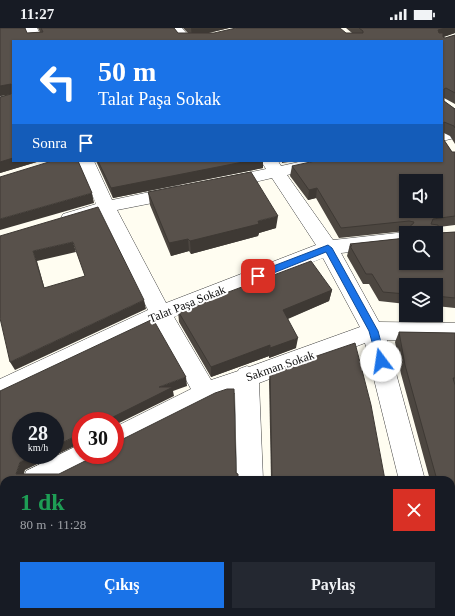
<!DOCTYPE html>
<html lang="tr">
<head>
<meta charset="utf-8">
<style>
  body { margin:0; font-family:"Times New Roman",serif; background:#242831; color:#f1f3f6; height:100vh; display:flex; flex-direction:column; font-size:15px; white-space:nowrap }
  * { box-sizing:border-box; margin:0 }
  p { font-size:13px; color:#9ea1a6 }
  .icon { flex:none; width:22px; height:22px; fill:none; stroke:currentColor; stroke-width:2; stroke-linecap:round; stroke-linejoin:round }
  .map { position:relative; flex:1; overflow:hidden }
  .sheet { position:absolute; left:0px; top:448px; width:455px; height:140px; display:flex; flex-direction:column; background:#171b24; border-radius:12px 12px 0 0; box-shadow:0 1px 3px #0004 }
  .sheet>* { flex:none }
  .hud { position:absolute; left:12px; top:12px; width:431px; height:122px; border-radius:0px; box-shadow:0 1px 3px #0004; background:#1a73e8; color:#fff; overflow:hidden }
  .controls { position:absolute; left:399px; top:146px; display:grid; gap:8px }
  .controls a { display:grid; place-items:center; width:44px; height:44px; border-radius:0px; background:#171b24; box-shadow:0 1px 3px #0004; font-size:20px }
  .speed { position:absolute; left:12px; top:384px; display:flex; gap:8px; font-size:20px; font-weight:700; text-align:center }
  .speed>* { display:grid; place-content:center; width:52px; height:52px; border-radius:50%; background:#171b24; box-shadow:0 1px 3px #0004; line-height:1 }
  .speed small { font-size:10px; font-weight:400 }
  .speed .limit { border:6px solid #d22; background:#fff; color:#111 }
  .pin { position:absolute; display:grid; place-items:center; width:34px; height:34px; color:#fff; margin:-17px; border-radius:8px; box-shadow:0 2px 6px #0006 }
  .me { position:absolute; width:44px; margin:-22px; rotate:346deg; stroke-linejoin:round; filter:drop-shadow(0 0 3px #0008) }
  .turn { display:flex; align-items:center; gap:14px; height:84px; padding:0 20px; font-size:18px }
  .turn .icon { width:52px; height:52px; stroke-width:2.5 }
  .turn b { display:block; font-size:28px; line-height:34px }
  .then { display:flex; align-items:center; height:38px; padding:0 20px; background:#0003; gap:8px; font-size:15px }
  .round { display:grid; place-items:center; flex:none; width:42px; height:42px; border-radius:0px; background:#242831 }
  .summary { display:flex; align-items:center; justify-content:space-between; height:68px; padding:0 20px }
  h1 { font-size:24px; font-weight:600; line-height:30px; color:#1e9e55 }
  .button { display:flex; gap:8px; margin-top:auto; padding:8px 20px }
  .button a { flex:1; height:46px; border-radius:0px; background:#1a73e8; color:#fff; font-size:16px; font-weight:600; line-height:46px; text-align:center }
  .button a+a { background:#242831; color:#f1f3f6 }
  .status { display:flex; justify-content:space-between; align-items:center; height:28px; padding:0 20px; background:#171b24; direction:ltr }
  .status svg { height:11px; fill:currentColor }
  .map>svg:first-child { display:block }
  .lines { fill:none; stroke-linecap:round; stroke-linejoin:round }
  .minor-casing { stroke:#424242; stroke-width:1 }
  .minor { fill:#fff; fill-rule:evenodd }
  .wall { fill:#4c4640 }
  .shaded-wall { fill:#3e3934 }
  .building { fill:#58514b; stroke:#3e3934; fill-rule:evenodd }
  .route { fill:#1a73e8; stroke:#114b97 }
  .labels { text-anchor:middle; stroke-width:4; stroke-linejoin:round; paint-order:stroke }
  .street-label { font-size:12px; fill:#0f0f0f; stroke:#fff }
</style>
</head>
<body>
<div class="status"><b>11:27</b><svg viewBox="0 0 49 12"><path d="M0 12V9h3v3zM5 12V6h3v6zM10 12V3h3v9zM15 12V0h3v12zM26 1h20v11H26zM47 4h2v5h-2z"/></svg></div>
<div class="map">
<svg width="455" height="588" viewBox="0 0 455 588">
  <rect width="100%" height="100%" fill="#fffdf1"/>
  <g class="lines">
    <defs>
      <g id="minor">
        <path d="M25 0H37L44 13H30Z"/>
        <path d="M169 0H182L193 13H179Z"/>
        <path d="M455 100V110L442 113V103Z"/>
        <path d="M78 133H94L112 172 178 158 184 160 187 164 184 168 178 170 117 182 166 275 316 217 272 150 224 161 218 159 215 155 218 151 266 141 261 133H278L281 138 303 133H336L334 137 287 147 333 212 406 204 409 205H406V218L341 225 379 294 455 295V313L387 312 425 452H399L365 315 259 355 263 452H237L235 365 215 372 115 424V399L191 361 156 298 0 372V351L148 282 101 187 70 196 63 194 61 190 63 186 96 176ZM323 230 360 299 249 339 247 338 239 341 238 343 211 352 174 289Z"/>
        <path d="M81 416V427H98L94 436 63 452H23L26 443Z"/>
        <rect x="451" y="479" width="4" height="28"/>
        <path d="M451 571 455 573V588H428V584H451Z"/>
        <rect x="235" y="584" width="32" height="4"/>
      </g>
    </defs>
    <!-- minor casing -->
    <use href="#minor" class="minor-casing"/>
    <!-- minor -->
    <use href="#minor" class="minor"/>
  </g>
  <!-- wall -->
  <g class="wall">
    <path d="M0 0 27 5 40 4 38 0H174L178 5H188L183 0H229L208 5H352L346 0H455V5L443 9 445 10 455 7V76L444 70V73L455 81V117V116L450 108 444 105V112L452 124H455V197L439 199V205L455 204V280L436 278V257H406V276L379 273 369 256H363L347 228 350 216 406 210 436 205H408L409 204 406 203 339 210 316 170 308 172 290 148 292 138 442 133 13 13 40 133 0 145V69L11 66 0 68Z"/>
    <path d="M96 133H263V140L113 170Z"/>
    <path d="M148 164 276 200 259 205 258 208 191 226 189 223 171 228 150 177Z"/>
    <path d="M332 262 329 273 288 291 296 320 269 330V328L211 349 179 294 178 283Z"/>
    <path d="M399 304 455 305V474H451V452H430L401 346 395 314Z"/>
    <path d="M270 344 385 452H271L269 353Z"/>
    <path d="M452 502H455V551L451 535V503Z"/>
    <rect x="273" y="584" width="58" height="4"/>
    <path d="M361 584H416L417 588H361Z"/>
  </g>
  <!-- shaded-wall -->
  <g class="shaded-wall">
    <path d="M191 0H229L192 9Z"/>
    <path d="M445 0H455V5L435 12 438 2Z"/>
    <path d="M11 56 13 66 0 68V58Z"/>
    <path d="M13 130V133H40L0 145V134Z"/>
    <path d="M248 133H263V140L113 170 111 160Z"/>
    <path d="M282 133H295L282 135Z"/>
    <path d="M317 160 316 170 308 172 309 162Z"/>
    <path d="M92 165 94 175 0 202V191Z"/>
    <path d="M278 188 276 200 259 205 258 208 191 226 190 213 258 193Z"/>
    <path d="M188 211 189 223 171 228 169 215Z"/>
    <path d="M73 214 76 224 37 233 47 269 44 260 33 223Z"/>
    <path d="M332 262 329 273 282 293 283 282Z"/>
    <path d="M144 272 146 281 15 342 10 334Z"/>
    <path d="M298 310 296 320 269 330 270 320Z"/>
    <path d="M270 317 269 328 211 349V339Z"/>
    <path d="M186 349 187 358 173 363 174 368 115 397V393H111V390L159 359Z"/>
    <path d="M78 407 81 415 25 442 22 452 16 446 20 434 35 427H55V418Z"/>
    <path d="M4 572V579L0 581V574Z"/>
  </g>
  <!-- building -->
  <g class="building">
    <path d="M0 0H25L27 5 43 4 41 0H174L178 5H214L236 0H340L346 5H363V3L359 0H445L438 2 439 5H443V9L445 10 455 7V65L446 60 444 61V73L455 81V100L454 98 444 94V112L452 124H455V188L433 191 431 196 438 197 439 205 455 204V270L436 268V257H406V266L383 264 372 246H366L350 218H352L350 216 406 210V235H436V205H410L411 197 413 196 414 194 409 193 341 200 317 160 309 162 292 138 315 133H442V13H13V130L0 134V69L11 66V56L0 58ZM406 153H436V183H406Z"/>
    <path d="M52 133H78L92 165 0 191V149Z"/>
    <path d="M98 133H248L111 160Z"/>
    <path d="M251 144 278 188 258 193 259 196 190 213 188 211 169 215 148 164Z"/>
    <path d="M98 179 144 272 10 334 0 290V208ZM73 214 85 248 44 260 33 223Z"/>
    <path d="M311 233 332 262 283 282 298 310 270 320V317L211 339 178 283Z"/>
    <path d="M153 291 186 349 159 359H173L111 390V393H81V418H79L78 407 55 418V393H21V427H35L20 434 16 446H59L91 430 92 427H115V415L215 365 227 361H234L236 445 238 446V452H4V572L0 574V363Z"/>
    <path d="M399 304 455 305V350H453L455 357V467H451V452H437L405 337Z"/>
    <path d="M355 315 371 377 385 452H272L270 344 307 330 308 331Z"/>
    <path d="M452 502H455V513Z"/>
    <path d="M133 584H233V588H126Z"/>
    <rect x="275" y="584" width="56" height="4"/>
    <path d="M366 584H416L417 588H367Z"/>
  </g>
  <!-- route -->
  <path class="route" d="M328 217 332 220 378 303 386 333 384 336H378L369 303 326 224 261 250H255L254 248 255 245Z"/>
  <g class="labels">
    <!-- street labels -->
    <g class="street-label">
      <text transform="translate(187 276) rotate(-22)" y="4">Talat Paşa Sokak</text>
      <text transform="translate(280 338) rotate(-19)" y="4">Sakman Sokak</text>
    </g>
  </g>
</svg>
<div class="controls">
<a><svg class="icon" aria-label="sound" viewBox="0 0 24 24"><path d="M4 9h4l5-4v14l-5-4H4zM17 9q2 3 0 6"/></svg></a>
<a><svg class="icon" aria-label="search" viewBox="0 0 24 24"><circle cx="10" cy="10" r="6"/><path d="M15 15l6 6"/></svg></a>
<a><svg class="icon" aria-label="layers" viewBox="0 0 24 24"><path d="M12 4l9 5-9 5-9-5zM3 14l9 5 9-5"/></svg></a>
</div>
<div class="speed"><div>28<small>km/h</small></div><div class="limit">30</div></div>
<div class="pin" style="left:258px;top:248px;background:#d93025"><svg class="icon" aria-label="arrive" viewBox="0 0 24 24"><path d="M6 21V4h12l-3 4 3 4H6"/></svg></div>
<svg class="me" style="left:381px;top:333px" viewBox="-20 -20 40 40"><circle r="19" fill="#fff"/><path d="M0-13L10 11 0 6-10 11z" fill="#1a73e8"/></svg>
<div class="hud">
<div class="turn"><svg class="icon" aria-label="left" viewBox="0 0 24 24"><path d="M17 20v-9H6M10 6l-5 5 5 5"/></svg><div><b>50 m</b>Talat Paşa Sokak</div></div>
<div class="then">Sonra<svg class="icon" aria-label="arrive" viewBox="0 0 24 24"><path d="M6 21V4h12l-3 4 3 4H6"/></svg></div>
</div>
<section class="sheet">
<div class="summary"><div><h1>1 dk</h1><p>80 m · 11:28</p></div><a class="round" style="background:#d93025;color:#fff"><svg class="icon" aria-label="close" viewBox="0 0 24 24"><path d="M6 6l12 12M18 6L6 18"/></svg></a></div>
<div class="button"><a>Çıkış</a><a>Paylaş</a></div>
</section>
</div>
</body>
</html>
